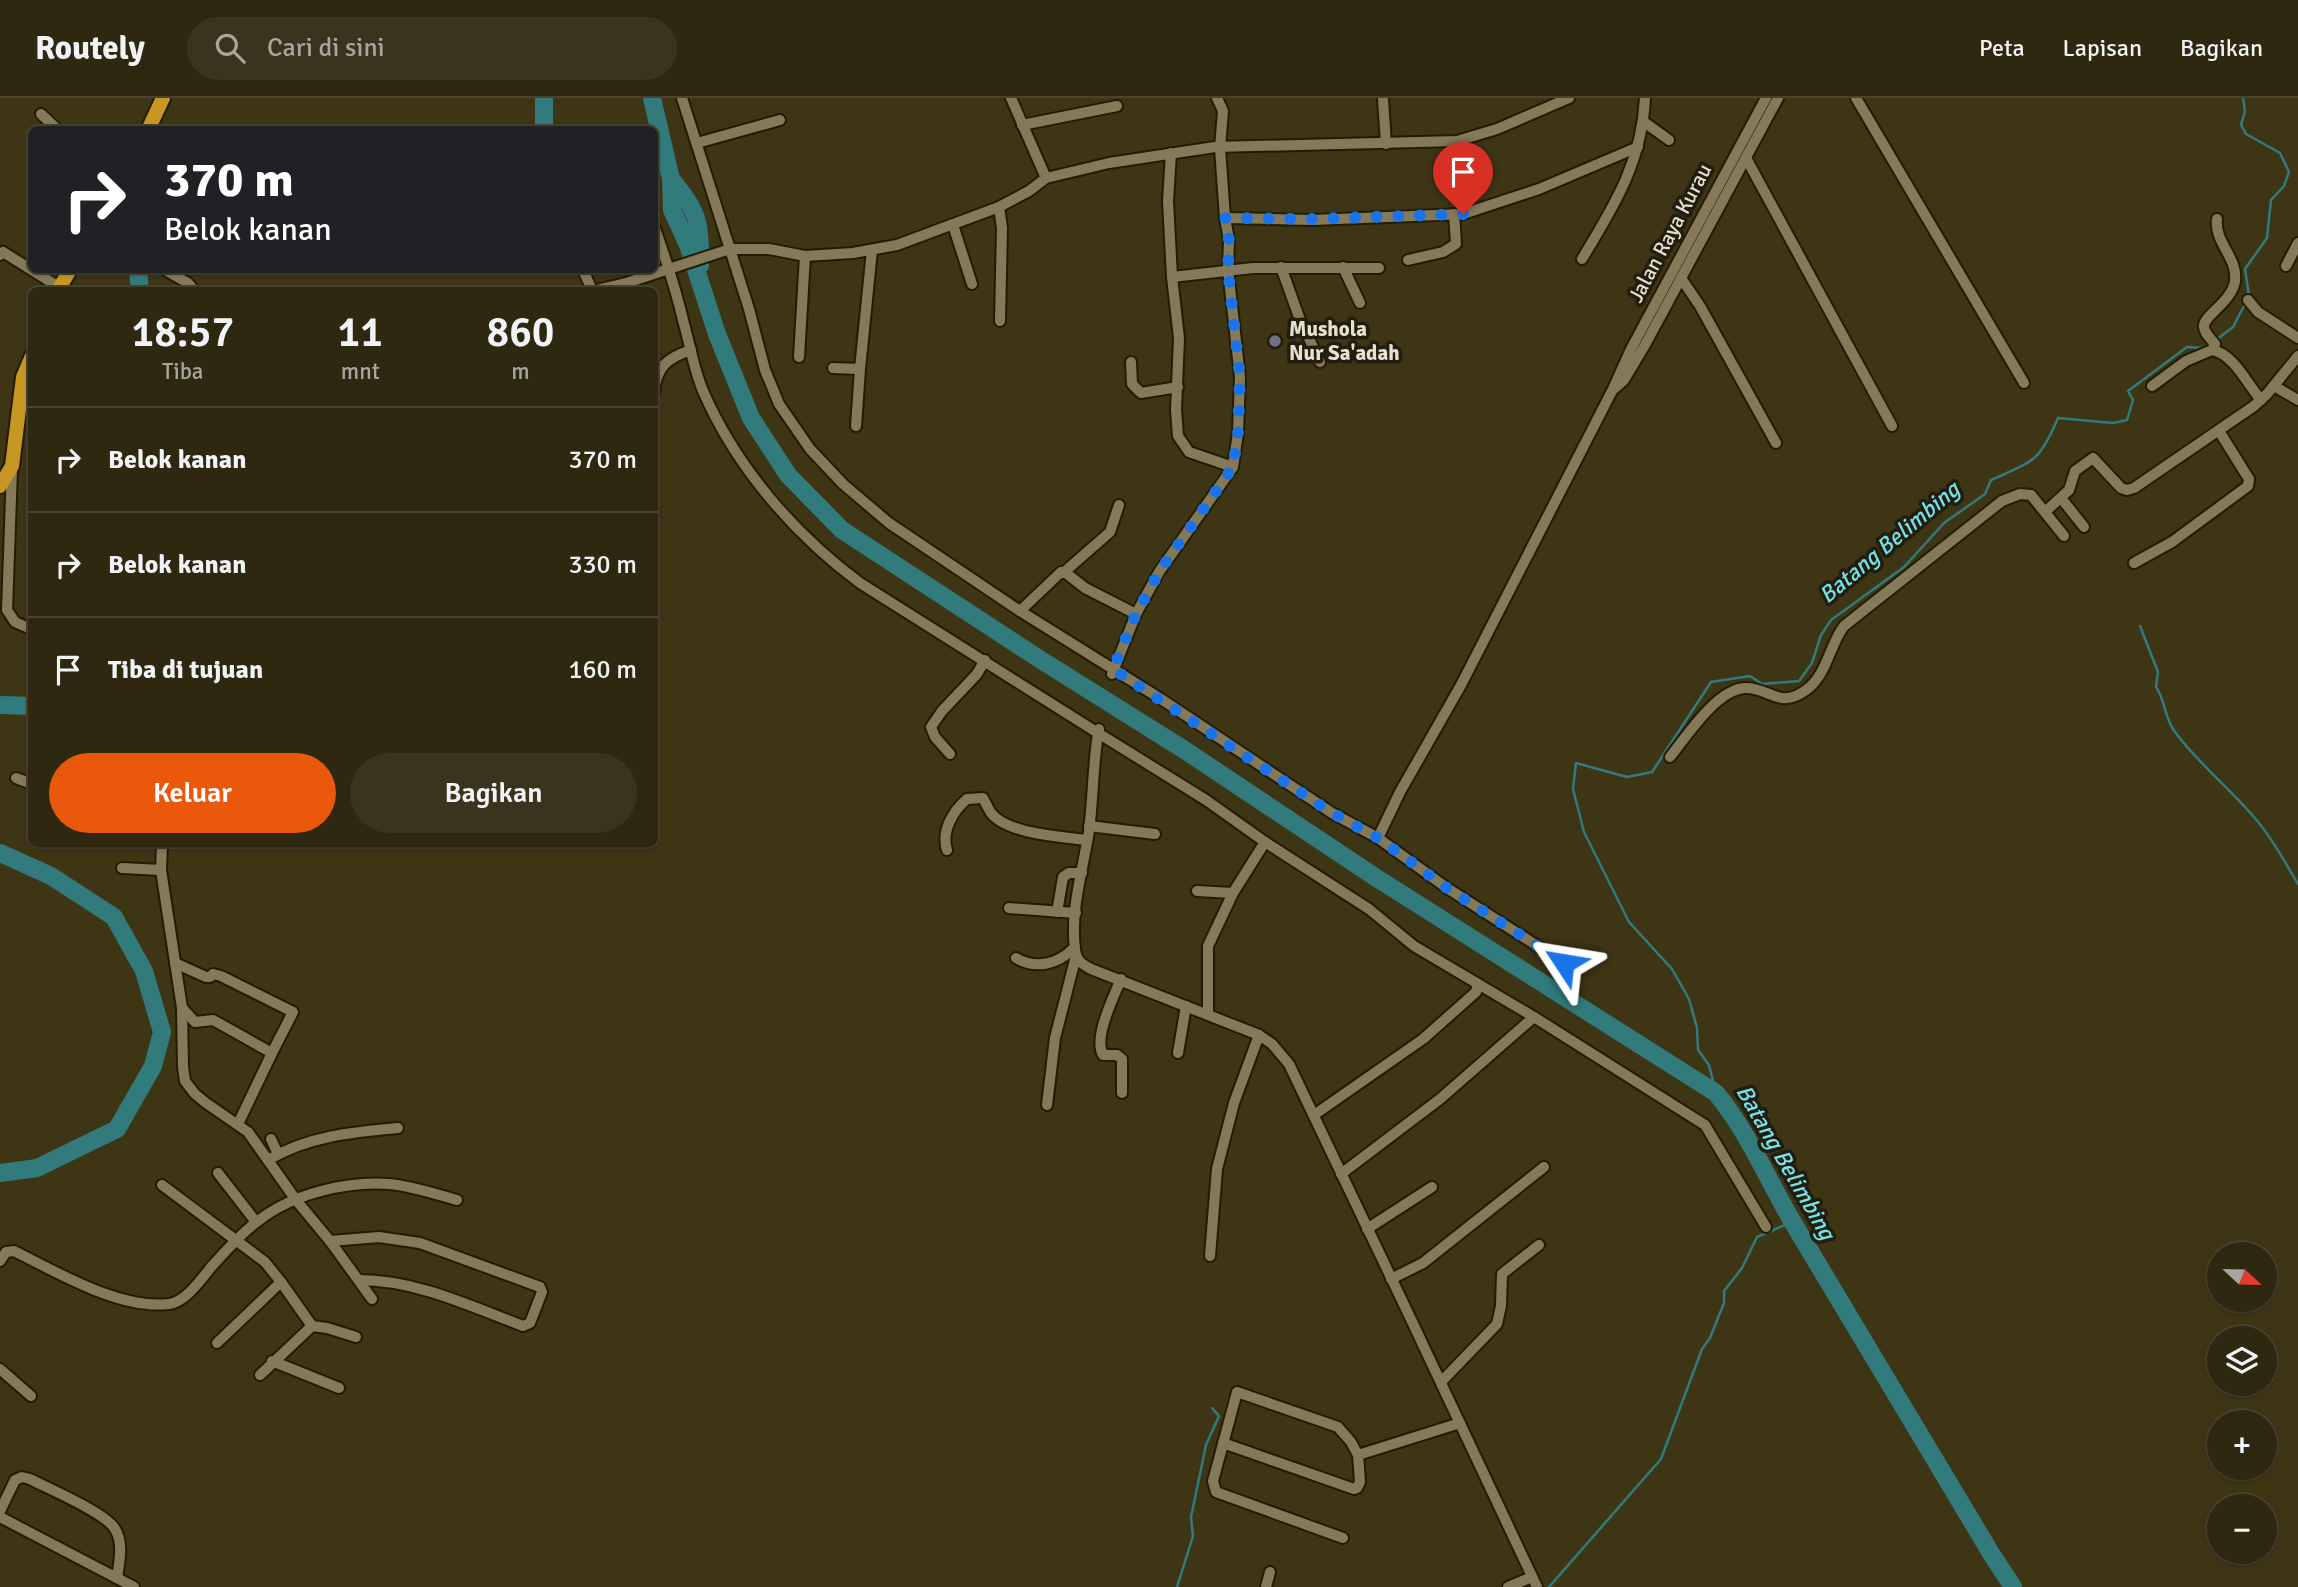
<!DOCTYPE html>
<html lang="id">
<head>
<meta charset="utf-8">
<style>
  body { margin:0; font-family:Signika,sans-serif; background:#3a341e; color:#f1f3f6; height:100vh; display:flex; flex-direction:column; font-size:26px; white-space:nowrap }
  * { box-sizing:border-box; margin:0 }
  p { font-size:23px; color:#a7a69f }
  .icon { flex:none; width:38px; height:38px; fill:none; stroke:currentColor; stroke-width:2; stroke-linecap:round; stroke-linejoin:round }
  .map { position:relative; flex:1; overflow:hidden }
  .drawer { position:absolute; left:28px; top:189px; width:630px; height:560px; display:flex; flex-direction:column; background:#2e2810; border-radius:10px; box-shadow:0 2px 5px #0004,0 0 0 2px #494430 }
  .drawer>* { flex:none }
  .hud { position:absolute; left:28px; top:28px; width:630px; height:147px; border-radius:10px; box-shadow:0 2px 5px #0004,0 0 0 2px #494430; background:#202124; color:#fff; overflow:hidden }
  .needle { width:46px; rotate:112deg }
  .tools { position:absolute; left:2207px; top:1144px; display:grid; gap:14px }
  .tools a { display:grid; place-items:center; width:70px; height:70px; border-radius:50%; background:#2e2810; box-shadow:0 2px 5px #0004,0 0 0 2px #494430; font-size:35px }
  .pin { position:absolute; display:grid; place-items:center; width:60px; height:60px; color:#fff; margin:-72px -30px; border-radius:50% 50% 50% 0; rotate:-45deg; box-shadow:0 0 7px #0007 }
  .pin .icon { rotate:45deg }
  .me { position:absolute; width:77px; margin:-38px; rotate:303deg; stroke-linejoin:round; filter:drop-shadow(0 0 5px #0008) }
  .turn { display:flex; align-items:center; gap:24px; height:147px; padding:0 21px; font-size:32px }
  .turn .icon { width:91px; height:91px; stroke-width:2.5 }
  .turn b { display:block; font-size:49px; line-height:60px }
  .eta { display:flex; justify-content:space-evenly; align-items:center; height:119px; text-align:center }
  .eta b { font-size:42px; font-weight:600; line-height:49px }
  .cta { display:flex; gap:14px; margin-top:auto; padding:14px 21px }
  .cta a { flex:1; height:80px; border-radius:42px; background:#ea580c; color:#fff; font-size:28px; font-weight:600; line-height:80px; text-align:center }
  .cta a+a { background:#3a341e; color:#f1f3f6 }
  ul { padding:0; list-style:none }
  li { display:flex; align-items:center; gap:21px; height:105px; padding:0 21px; border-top:2px solid #494430 }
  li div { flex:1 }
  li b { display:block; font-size:26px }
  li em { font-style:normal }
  header { display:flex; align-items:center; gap:42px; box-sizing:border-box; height:98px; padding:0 35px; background:#2e2810; border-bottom:2px solid #494430 }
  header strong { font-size:33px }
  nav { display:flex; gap:38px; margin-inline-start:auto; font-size:24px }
  .search { width:490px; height:63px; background:#3a341e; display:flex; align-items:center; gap:18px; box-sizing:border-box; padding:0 24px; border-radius:38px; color:#a7a69f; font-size:26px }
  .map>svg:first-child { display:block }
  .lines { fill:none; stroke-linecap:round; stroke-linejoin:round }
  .stream { stroke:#317b7d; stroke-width:2.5 }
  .river { stroke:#317b7d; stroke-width:18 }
  .minor-casing { stroke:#251c00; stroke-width:14 }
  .major-casing { stroke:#251c00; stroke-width:18 }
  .minor { stroke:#847a59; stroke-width:10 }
  .major { stroke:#c79724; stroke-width:14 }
  .route { stroke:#1a73e8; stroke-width:12; stroke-dasharray:0 21.6 }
  .worship-dot { fill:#6b7280; stroke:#211d10; stroke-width:2.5 }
  .labels { text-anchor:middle; stroke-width:7; stroke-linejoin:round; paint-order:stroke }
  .street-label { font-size:21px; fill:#e6e1ce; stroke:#211d10 }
  .poi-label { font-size:21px; font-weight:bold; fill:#e6e1ce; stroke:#211d10; text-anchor:start }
  .water-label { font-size:23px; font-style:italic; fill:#74e4e8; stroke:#211d10 }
</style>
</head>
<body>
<header>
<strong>Routely</strong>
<div class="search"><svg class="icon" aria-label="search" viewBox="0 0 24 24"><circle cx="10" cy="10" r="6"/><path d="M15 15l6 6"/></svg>Cari di sini</div>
<nav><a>Peta</a><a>Lapisan</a><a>Bagikan</a></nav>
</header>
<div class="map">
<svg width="2298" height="1489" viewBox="0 0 2298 1489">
  <rect width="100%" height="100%" fill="#3e3515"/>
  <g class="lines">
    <!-- stream -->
    <g class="stream">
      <path d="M2243 0 2245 13 2241 27 2246 36 2280 55 2289 74 2284 88 2271 102 2267 140 2245 171 2249 198"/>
      <path d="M2216 242 2233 229 2246 204"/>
      <path d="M2140 528 2158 574 2156 589C2166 603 2164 620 2175 634 2197 664 2228 689 2253 718 2271 738 2284 763 2298 786"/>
      <path d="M1716 995 1709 967 1698 952 1697 930 1689 901 1672 871 1629 824 1584 734 1573 691 1576 665 1627 679 1652 674 1711 584 1750 578 1762 586 1799 583 1812 565 1821 537 1831 522 1904 469 1944 425 1985 396 1991 382C2033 363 2039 365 2058 320L2113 325 2127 322 2133 302 2128 293 2187 249 2202 250 2211 246"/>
      <path d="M1177 1489 1193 1438 1191 1419 1206 1347 1219 1318 1212 1310"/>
      <path d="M1549 1489 1661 1361 1702 1251 1710 1240 1724 1205V1193L1742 1170 1757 1139 1792 1124"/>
    </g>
    <!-- river -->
    <g class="river">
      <path d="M652 0 671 81 672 112 688 147 717 236 751 320 788 377 842 432 1041 562 1183 651 1375 779 1716 995C1749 1035 1768 1083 1795 1128 1860 1238 1927 1347 1992 1457L2013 1489"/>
      <path d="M544 32V0"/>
      <path d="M671 81C698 113 701 125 700 167"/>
      <path d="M138 172 140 192"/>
      <path d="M0 607 32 608"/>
      <path d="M0 755 51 778 114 819 144 873 162 934 153 968 117 1031 37 1070 0 1075"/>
    </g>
    <defs>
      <g id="minor">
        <path d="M682 0 749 211 765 272 779 306 810 351 843 386 889 425 1020 513 1161 601 1332 715 1378 740 1447 790 1564 865"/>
        <path d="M1011 0 1046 80"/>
        <path d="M1856 0 2024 285"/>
        <path d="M1383 1 1386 46"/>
        <path d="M41 16 58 32"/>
        <path d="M1644 24 1669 42"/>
        <path d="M1022 27 1117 8"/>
        <path d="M1457 43 1463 116"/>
        <path d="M697 45 780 22"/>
        <path d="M1171 55 1168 103 1172 179 1179 240 1176 312 1178 338 1189 354 1233 369"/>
        <path d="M1746 60 1892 328"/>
        <path d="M999 109 1002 130 1000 223"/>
        <path d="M1225 120 1312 122 1463 116 1539 91 1638 49"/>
        <path d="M953 127 972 186"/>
        <path d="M654 128C666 161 676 192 684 226 690 247 694 272 703 293 736 369 794 436 860 485L1098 635C1093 668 1093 701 1089 733 1083 771 1070 813 1075 851 1076 863 1082 866 1091 871L1259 937 1272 946 1289 966C1373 1140 1455 1314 1537 1489"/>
        <path d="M0 157 3 154 59 189"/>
        <path d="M1582 161C1614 108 1642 64 1645 0"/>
        <path d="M1408 162 1443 154 1456 146 1454 116"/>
        <path d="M2286 168 2298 145"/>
        <path d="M1281 169 1299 219 1320 264"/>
        <path d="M1343 169 1360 205"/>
        <path d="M165 172 188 185 194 192"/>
        <path d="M583 172 592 192"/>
        <path d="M1172 179 1253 170H1379"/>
        <path d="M1681 180 1700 208 1776 345"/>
        <path d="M596 192 626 185 730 151H769L805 158 853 155 897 147 999 109 1029 93 1046 80 1109 65 1215 49 1457 43 1497 31 1569 0"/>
        <path d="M2248 202 2258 214 2298 240"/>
        <path d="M2212 252C2234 256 2247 286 2261 302"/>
        <path d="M799 259 805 158"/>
        <path d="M1131 264 1132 286 1141 295 1178 289"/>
        <path d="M833 270 860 271 872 152"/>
        <path d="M2152 288 2186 263 2212 252 2215 246C2211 241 2203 234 2204 227 2206 216 2232 203 2235 183 2238 159 2214 145 2217 121"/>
        <path d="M2274 288 2298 302"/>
        <path d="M1615 290 1624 282 1645 247 1778 0"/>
        <path d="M654 295C656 269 667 260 691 252"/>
        <path d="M856 328 860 271"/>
        <path d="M12 371 7 512 15 524 31 531"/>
        <path d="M2061 400 2084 429"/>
        <path d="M2046 413 2069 392 2075 373 2093 360 2121 390 2127 392 2134 390 2254 308 2267 296 2298 258"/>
        <path d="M2134 465 2172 444 2248 388 2249 381 2219 333"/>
        <path d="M1063 475 1110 434 1119 407"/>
        <path d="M1020 513 1061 474 1066 475 1085 490 1136 516"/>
        <path d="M1112 576 1136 516 1159 474 1233 369 1238 335 1240 279 1228 172 1229 142 1225 120 1220 50 1223 13 1217 0"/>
        <path d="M1099 631 1098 635 1206 702 1265 744 1233 795 1208 848V916"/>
        <path d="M950 656 935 639 931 629 942 613 977 576 985 562"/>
        <path d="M1670 659C1686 639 1717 591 1745 590 1769 589 1779 612 1806 592 1827 577 1829 548 1844 528L2002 403 2020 396 2031 397 2064 438"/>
        <path d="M16 680 32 686"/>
        <path d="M1089 728 1155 736"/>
        <path d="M1378 740 1400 694 1461 587 1613 291 1631 251 1766 0"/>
        <path d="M1265 744 1369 811 1414 848 1534 919 1705 1027 1766 1129"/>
        <path d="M162 746 161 772 182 910 183 969 185 983 195 996 206 1005 248 1034 296 1102 330 1143 372 1201"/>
        <path d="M947 752C941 733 953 713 967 701L983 700C985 704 988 710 991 715 1007 736 1063 739 1087 742"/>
        <path d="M122 770 161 772"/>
        <path d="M1197 793 1233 795"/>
        <path d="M1009 810 1076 815"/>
        <path d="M1057 814 1063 779 1069 775H1082"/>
        <path d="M1016 860C1036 872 1058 866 1074 850"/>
        <path d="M175 865 206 879H210L213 876 221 878 293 914 272 955"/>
        <path d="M1121 881C1114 898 1093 940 1103 957H1117L1122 961V995"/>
        <path d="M182 910 195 924 213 922 272 955 238 1026"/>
        <path d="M1178 955 1186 908"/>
        <path d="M1047 1007 1055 940 1076 858"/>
        <path d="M1314 1017 1423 941 1476 894 1478 886"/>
        <path d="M271 1041 278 1056"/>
        <path d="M268 1062C308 1038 353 1034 398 1030"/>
        <path d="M218 1075 256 1124"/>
        <path d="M1341 1076 1440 1001 1534 919"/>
        <path d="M162 1087 265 1164 281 1184 312 1228 260 1277"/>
        <path d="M1367 1131 1432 1089"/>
        <path d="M330 1143 379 1139 420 1145 540 1189 542 1194 530 1225 523 1228C470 1208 416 1182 359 1182"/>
        <path d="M1210 1158 1217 1071 1234 1005 1259 937"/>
        <path d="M0 1163 6 1154 14 1153C57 1174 119 1212 169 1206 186 1204 202 1180 212 1168 227 1152 240 1136 258 1123 292 1096 346 1083 389 1086 412 1088 435 1096 457 1102"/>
        <path d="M1391 1181 1423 1165 1544 1069"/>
        <path d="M312 1228 327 1230 356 1239"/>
        <path d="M217 1245 281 1184"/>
        <path d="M272 1263 339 1290"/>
        <path d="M0 1271 31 1298"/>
        <path d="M1442 1283 1497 1226 1501 1208 1502 1176 1539 1147"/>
        <path d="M1223 1345 1354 1391 1357 1390 1360 1384 1358 1357 1460 1325"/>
        <path d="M0 1413 15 1382 22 1379 30 1381C49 1391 106 1415 115 1431 124 1445 119 1465 117 1480"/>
        <path d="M0 1419 134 1489"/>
        <path d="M1343 1440 1216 1394 1213 1383 1237 1294 1338 1329 1351 1344 1358 1357"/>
        <path d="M1266 1489 1270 1474"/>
        <path d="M1508 1489 1532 1479"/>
      </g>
      <g id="major">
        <path d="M148 32 163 0"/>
        <path d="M58 192 70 172"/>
        <path d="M0 388 12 368 23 279 32 258"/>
      </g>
    </defs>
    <!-- minor casing -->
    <use href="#minor" class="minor-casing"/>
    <!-- major casing -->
    <use href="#major" class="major-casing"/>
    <!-- minor -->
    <use href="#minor" class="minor"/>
    <!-- major -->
    <use href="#major" class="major"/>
  </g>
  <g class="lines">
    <!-- route -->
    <path class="route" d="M1463 116 1312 121 1225 120 1229 142 1228 172 1240 279 1238 335 1233 369 1159 474 1136 516 1113 571 1332 715 1378 740 1447 790 1564 865"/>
  </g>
  <!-- markers -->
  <circle class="worship-dot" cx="1275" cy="243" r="7"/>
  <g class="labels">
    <!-- street labels -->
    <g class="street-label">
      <text transform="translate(1670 135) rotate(-62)" y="7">Jalan Raya Kurau</text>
    </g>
    <!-- poi labels -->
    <g class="poi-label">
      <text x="1289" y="238">Mushola<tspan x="1289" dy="24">Nur Sa'adah</tspan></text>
    </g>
    <!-- water labels -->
    <g class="water-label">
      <text transform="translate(1889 444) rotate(-40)" y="8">Batang Belimbing</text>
      <text transform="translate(1786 1064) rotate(60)" y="8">Batang Belimbing</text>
    </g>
  </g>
</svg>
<div class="tools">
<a><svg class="needle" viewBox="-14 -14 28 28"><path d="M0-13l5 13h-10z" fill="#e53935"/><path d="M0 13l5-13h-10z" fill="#a7a69f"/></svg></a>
<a><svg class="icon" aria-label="layers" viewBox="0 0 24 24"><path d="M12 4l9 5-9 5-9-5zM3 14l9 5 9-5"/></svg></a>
<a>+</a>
<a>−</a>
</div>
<div class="pin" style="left:1463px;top:116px;background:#d93025"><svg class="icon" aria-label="arrive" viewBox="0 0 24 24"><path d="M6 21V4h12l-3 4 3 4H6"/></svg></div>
<svg class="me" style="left:1564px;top:865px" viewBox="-20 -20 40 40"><path d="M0-17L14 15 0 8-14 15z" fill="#1a73e8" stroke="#fff" stroke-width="4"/></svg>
<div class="hud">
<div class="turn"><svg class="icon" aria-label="right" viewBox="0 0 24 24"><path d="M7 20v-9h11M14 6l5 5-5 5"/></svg><div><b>370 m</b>Belok kanan</div></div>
</div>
<section class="drawer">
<div class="eta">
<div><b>18:57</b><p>Tiba</p></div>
<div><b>11</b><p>mnt</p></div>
<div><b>860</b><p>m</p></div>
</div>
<ul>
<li><svg class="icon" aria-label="right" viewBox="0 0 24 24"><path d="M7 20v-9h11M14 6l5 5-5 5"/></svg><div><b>Belok kanan</b></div><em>370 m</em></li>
<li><svg class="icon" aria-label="right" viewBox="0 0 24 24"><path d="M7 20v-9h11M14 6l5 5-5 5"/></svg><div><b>Belok kanan</b></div><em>330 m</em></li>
<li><svg class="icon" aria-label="arrive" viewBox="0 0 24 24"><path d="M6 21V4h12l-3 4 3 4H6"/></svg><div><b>Tiba di tujuan</b></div><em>160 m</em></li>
</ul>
<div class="cta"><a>Keluar</a><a>Bagikan</a></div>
</section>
</div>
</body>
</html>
